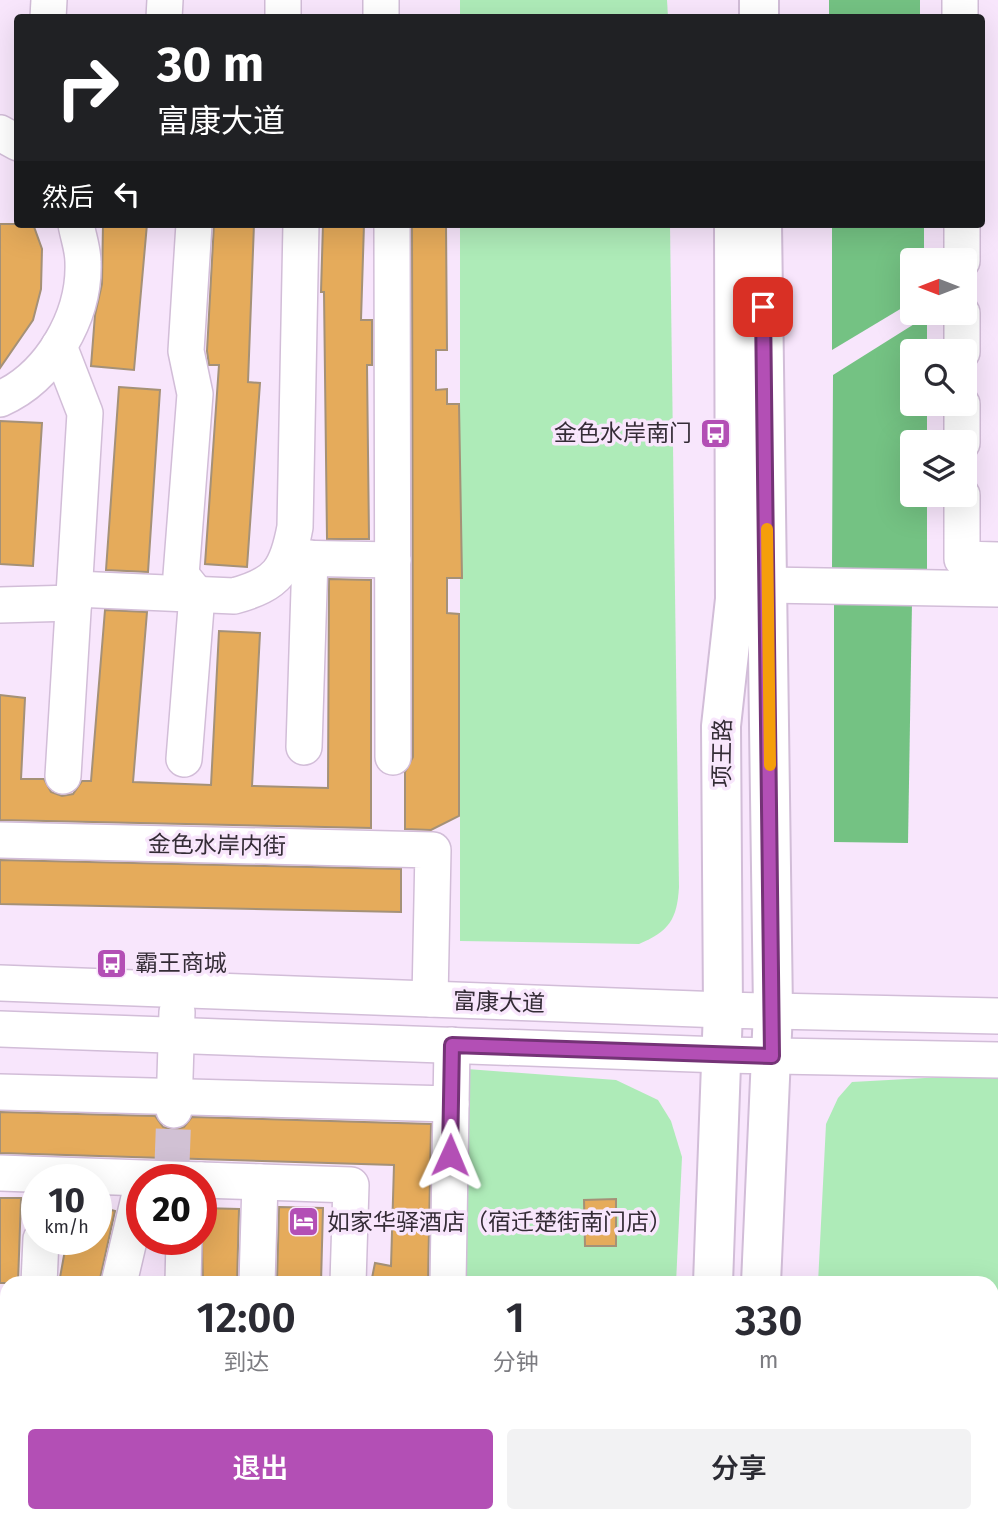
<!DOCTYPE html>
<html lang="zh">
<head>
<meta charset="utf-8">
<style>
  body { margin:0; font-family:"Fira Sans","Noto Sans SC",sans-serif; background:#f2f2f3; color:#2b2b33; height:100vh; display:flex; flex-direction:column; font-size:26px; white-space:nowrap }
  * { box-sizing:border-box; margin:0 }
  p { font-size:23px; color:#7c7c81 }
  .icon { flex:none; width:38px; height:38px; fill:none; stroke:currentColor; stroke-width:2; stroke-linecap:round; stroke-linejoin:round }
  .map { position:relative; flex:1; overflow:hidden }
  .panel { position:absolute; left:0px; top:1276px; width:999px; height:247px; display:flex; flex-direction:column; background:#fff; border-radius:21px 21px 0 0; box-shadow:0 7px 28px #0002 }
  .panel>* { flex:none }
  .guide { position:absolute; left:14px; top:14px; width:971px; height:214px; border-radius:7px; box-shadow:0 7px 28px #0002; background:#202124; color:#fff; overflow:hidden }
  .needle { width:46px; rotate:270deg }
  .buttons { position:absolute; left:900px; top:248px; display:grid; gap:14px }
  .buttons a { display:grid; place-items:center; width:77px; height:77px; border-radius:7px; background:#fff; box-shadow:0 7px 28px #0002; font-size:35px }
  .speed { position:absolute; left:21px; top:1164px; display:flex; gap:14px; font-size:35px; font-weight:700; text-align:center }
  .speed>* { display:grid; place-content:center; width:91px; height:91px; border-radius:50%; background:#fff; box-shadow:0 7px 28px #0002; line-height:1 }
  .speed small { font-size:18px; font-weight:400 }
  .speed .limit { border:10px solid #d22; background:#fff; color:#111 }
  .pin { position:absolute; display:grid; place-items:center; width:60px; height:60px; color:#fff; margin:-30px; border-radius:14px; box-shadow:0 4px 10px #0006 }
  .me { position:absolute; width:77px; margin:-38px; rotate:1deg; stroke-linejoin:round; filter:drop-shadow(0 0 5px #0008) }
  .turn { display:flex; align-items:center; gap:24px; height:147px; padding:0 28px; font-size:32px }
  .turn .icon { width:91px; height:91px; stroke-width:2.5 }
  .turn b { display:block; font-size:49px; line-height:60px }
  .then { display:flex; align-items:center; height:66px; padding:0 28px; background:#0003; gap:14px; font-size:26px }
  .eta { display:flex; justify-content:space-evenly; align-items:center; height:119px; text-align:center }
  .eta b { font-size:42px; font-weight:600; line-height:49px }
  .primary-button { display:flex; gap:14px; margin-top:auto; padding:14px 28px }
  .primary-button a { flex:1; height:80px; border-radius:7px; background:#b34fb5; color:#fff; font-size:28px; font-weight:600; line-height:80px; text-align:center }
  .primary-button a+a { background:#f2f2f3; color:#2b2b33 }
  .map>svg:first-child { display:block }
  .green { fill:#aeebb8 }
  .forest { fill:#74c283 }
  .building { fill:#e5ab5b; stroke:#a59177; stroke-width:2 }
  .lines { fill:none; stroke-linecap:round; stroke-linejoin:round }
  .minor-tunnel { stroke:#d1c1d4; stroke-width:35; stroke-dasharray:35 18; stroke-linecap:butt }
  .minor-casing { stroke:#d2bdd8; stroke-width:38 }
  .major-casing { stroke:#d2bdd8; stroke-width:42 }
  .minor { stroke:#fff; stroke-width:35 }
  .major { stroke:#fff; stroke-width:38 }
  .route-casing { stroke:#743376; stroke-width:18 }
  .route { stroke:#b34fb5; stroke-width:12 }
  .slow { stroke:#f59e0b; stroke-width:12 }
  .labels { text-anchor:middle; stroke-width:7; stroke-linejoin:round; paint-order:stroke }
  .poi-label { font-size:23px; fill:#342c36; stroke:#f8e6fc; text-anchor:start }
  .street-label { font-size:23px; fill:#342c36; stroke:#f8e6fc }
</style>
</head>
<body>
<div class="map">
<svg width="998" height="1522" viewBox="0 0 998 1522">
  <rect width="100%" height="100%" fill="#f8e6fc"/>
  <!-- green -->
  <g class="green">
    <path d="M460 0H667L668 17H460Z"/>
    <path d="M460 224H670L679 887C677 920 669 931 639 944L460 941Z"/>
    <path d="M467 1069 616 1080 658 1100 671 1121 682 1157 676 1283H463Z"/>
    <path d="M998 1074V1522H806V1516H992V1283H818L826 1124 838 1098 852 1082Z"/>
    <path d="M459 1516H666L665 1522H459Z"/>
  </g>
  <!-- forest -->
  <g class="forest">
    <rect x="829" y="0" width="91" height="17"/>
    <path d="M832 224H924V261H912V302L832 350Z"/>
    <path d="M927 316V352H912V404H927V443H912V495H927V571L832 570 833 375Z"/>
    <path d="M834 600 912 602 908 843 834 842Z"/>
  </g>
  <!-- building -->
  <g class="building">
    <path d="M0 224H33L42 249 41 289 33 320 0 368Z"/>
    <path d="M103 224H147L134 370 91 366 95 315 102 284Z"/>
    <path d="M214 224H254L248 382 260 383 247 567 205 564 219 365H209L207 351Z"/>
    <path d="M323 224H364L361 320H372V365H367L369 539H327L324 292H321Z"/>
    <path d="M412 224H446L447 350H436V390L447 389V404H459L462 578H447V613L459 614V816L431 830 405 829V772L413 757Z"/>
    <path d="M119 387 160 390 148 572 106 570Z"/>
    <path d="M0 421 42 423 33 566 0 564Z"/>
    <path d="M329 579 371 580V828L0 820V695L25 698 21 779H44L51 792 62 796 73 794 82 781H91L105 610 147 612 133 782 211 785 219 631 260 633 252 786 328 788Z"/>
    <path d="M0 860 401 869V912L0 904Z"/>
    <path d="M0 1112 155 1116 163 1127 173 1130 184 1127 192 1117 431 1124 428 1283H371L375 1263 391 1266 394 1165 0 1153Z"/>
    <path d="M0 1198H21L18 1283H0Z"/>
    <path d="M616 1199V1246H585L584 1200Z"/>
    <path d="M96 1206 115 1211 99 1283H59L67 1239H96Z"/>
    <path d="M279 1207 323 1208 321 1283H277Z"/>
    <path d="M201 1208 239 1209 237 1283H203Z"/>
  </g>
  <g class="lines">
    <!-- minor-tunnel -->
    <path class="minor-tunnel" d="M172 1164 174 1110"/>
    <defs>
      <g id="minor">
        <path d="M960 0V18"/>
        <path d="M48 18 49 0"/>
        <path d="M164 18 165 0"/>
        <path d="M283 18V0"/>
        <path d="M381 18V0"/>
        <path d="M0 133 18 143"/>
        <path d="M392 224 393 757"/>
        <path d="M962 224V261"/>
        <path d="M962 313V352"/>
        <path d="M59 346 85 413 63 776"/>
        <path d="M0 399C50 377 85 317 83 262 83 249 78 236 76 224"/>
        <path d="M962 404V443"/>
        <path d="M962 495V559L998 560"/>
        <path d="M289 558 393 560"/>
        <path d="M767 585 998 589"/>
        <path d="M75 589 234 596C278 584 287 570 295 527L301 224"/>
        <path d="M0 605 74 603"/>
        <path d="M304 747 310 558"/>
        <path d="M184 759 197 595 181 575 195 394 186 351 194 224"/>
        <path d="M0 840 433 850 430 999"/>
        <path d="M0 983 723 1010 998 1016"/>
        <path d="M0 1029 721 1055 998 1060"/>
        <path d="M0 1092 451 1104"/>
        <path d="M174 1110 177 1012"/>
        <path d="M0 1173 201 1180"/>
        <path d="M201 1180 351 1185 348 1283"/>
        <path d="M39 1283 41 1239"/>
        <path d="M119 1283 142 1185"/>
        <path d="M183 1283 184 1239"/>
        <path d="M257 1283 260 1182"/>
        <path d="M448 1283 452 1045"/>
        <path d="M111 1516 113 1522"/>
        <path d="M30 1522 31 1516"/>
        <path d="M177 1522V1516"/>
        <path d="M249 1522 250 1516"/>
        <path d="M339 1522 340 1516"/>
        <path d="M444 1522 445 1516"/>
      </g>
      <g id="major">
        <path d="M759 0V18"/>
        <path d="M713 1283 723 1010 721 726 735 599 734 224"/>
        <path d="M761 1283 773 1011 762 224"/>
        <path d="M720 1522 721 1516"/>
        <path d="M749 1522V1516"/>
      </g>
    </defs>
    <!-- minor casing -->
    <use href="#minor" class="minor-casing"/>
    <!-- major casing -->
    <use href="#major" class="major-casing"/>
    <!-- minor -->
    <use href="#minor" class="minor"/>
    <!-- major -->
    <use href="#major" class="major"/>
  </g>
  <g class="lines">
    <defs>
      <path id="route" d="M450 1155 452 1045 772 1056 763 307"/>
    </defs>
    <!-- route casing -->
    <use href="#route" class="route-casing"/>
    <!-- route -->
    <use href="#route" class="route"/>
    <!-- slow -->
    <path class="slow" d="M767 529 770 765"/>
  </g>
  <!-- icons -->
  <defs>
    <symbol id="bus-square" viewBox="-11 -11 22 22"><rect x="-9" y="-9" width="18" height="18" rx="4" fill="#b34fb5" stroke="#f8e6fc"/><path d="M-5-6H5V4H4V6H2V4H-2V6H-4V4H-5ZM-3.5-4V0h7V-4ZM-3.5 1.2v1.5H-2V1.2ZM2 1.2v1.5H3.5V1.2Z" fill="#fff"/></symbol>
    <symbol id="hotel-square" viewBox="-11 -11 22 22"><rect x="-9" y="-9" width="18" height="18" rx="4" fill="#b34fb5" stroke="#f8e6fc"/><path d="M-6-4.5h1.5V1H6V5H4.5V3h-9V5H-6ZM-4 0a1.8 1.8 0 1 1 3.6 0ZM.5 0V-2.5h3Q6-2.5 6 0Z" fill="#fff"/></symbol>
  </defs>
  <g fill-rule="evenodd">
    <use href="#bus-square" x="698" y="416" width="35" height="35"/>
    <use href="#bus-square" x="94" y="946" width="35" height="35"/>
    <use href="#hotel-square" x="286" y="1204" width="35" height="35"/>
  </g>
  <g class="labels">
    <!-- poi labels -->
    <g class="poi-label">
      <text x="692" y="441" text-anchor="end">金色水岸南门</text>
      <text x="135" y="971">霸王商城</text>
      <text x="327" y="1230">如家华驿酒店（宿迁楚街南门店）</text>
    </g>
    <!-- street labels -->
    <g class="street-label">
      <text transform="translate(722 753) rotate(-89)" y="8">项王路</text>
      <text transform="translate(217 845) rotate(1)" y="8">金色水岸内街</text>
      <text transform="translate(499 1002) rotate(2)" y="8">富康大道</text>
    </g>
  </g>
</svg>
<div class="buttons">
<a><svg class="needle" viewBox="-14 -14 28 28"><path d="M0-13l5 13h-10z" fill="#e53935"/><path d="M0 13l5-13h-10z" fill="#7c7c81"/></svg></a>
<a><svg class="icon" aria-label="search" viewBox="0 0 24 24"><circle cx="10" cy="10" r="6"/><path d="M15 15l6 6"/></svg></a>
<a><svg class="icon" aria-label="layers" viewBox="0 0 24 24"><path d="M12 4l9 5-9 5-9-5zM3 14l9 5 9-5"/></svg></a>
</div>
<div class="speed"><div>10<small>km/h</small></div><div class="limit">20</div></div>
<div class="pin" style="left:763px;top:307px;background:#d93025"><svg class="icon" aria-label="arrive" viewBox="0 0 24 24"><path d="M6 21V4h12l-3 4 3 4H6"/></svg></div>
<svg class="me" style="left:450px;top:1155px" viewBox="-20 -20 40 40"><path d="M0-17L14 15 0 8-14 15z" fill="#b34fb5" stroke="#fff" stroke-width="4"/></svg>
<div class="guide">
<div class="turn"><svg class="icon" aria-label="right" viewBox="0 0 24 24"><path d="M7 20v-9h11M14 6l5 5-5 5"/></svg><div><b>30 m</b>富康大道</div></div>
<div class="then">然后<svg class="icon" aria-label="left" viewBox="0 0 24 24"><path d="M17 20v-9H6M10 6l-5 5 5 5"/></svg></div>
</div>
<section class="panel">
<div class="eta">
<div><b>12:00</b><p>到达</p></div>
<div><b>1</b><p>分钟</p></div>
<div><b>330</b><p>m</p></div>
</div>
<div class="primary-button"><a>退出</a><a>分享</a></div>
</section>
</div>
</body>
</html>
